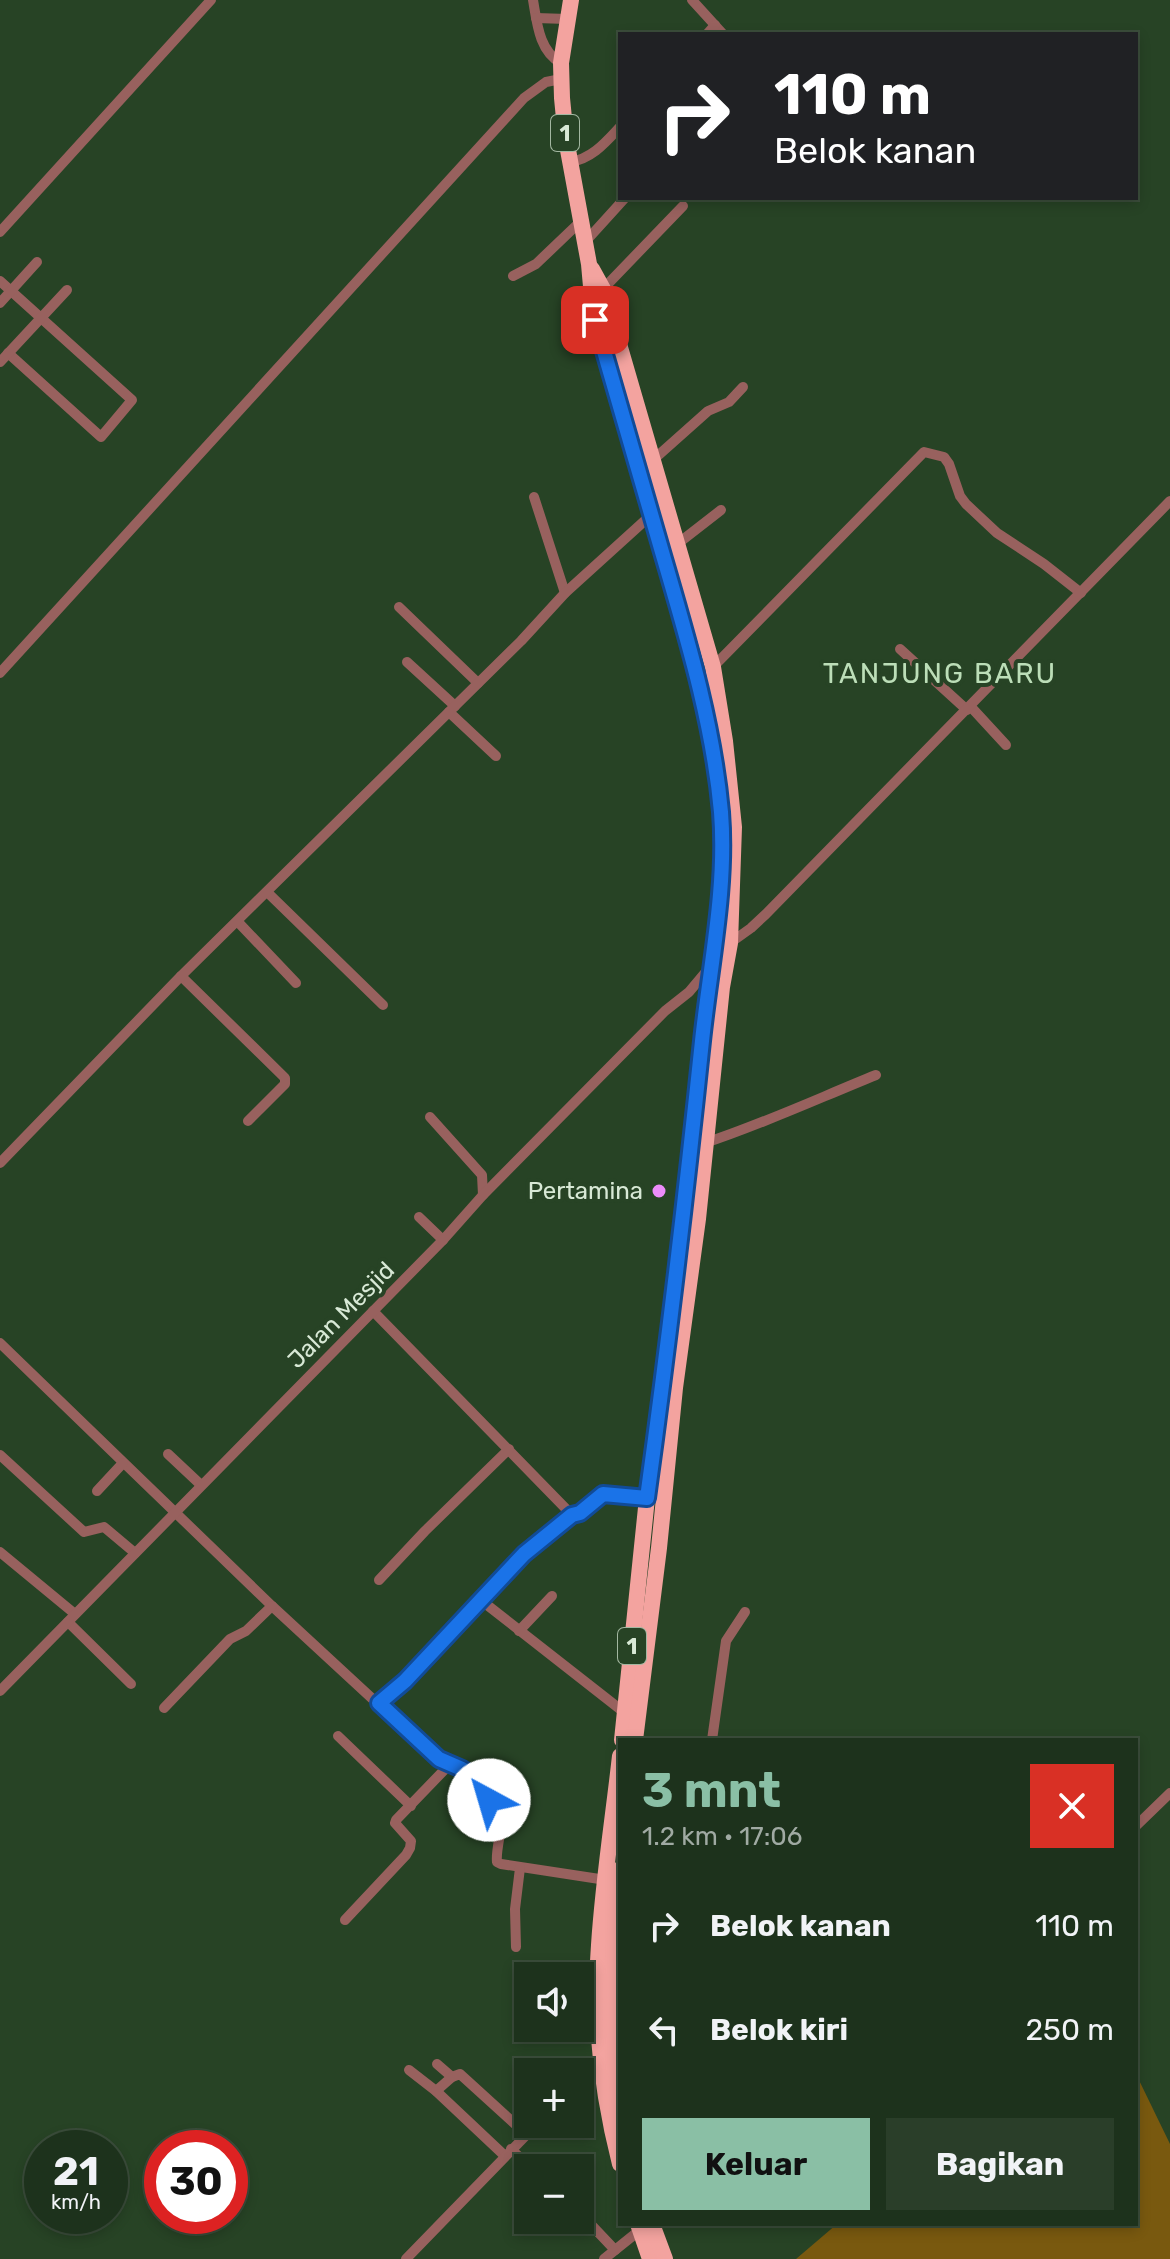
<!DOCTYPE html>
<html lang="id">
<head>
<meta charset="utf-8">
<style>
  body { margin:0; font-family:Rubik,sans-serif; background:#2a3e29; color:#f1f3f6; height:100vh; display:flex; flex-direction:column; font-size:30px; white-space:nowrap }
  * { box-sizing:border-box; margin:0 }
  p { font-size:26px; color:#a0aaa3 }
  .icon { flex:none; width:44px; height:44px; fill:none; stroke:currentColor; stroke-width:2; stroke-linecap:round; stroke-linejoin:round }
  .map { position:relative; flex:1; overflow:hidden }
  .sheet { position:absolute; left:618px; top:1738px; width:520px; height:488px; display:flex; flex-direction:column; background:#1d321c; border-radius:0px; box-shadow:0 4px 12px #0003,0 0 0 2px #3b4d3b }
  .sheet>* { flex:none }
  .guide { position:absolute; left:618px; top:32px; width:520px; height:168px; border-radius:0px; box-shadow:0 4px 12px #0003,0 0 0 2px #3b4d3b; background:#202124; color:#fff; overflow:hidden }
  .fabs { position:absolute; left:514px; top:1962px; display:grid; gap:16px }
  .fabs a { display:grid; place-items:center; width:80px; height:80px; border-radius:0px; background:#1d321c; box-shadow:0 4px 12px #0003,0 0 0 2px #3b4d3b; font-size:40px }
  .speed { position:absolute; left:24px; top:2130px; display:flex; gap:16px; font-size:40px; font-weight:700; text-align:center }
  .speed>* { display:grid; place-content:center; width:104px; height:104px; border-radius:50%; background:#1d321c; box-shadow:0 4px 12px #0003,0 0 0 2px #3b4d3b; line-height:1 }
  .speed small { font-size:20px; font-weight:400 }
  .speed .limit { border:12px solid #d22; background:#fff; color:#111 }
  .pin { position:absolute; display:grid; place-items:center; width:68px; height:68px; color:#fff; margin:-34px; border-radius:16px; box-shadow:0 4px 12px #0006 }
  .me { position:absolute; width:88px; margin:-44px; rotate:321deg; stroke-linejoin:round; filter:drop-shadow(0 0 6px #0008) }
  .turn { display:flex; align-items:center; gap:28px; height:168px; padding:0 24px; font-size:36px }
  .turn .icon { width:104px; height:104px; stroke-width:2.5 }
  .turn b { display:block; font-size:56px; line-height:68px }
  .round { display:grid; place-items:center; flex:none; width:84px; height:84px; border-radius:0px; background:#2a3e29 }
  .summary { display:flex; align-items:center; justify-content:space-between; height:136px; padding:0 24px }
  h1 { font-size:48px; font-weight:700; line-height:60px; color:#8abfa5 }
  .cta { display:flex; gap:16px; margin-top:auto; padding:16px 24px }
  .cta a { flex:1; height:92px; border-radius:0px; background:#8abfa5; color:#111; font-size:32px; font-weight:700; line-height:92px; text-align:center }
  .cta a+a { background:#2a3e29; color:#f1f3f6 }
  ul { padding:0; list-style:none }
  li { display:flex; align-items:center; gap:24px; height:104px; padding:0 24px }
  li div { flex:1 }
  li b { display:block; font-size:30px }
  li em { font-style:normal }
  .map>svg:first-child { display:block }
  .green { fill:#79590f }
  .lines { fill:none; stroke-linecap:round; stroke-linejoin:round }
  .minor { stroke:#98615e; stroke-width:10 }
  .highway { stroke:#f3a39f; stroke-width:16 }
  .route-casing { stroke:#114b97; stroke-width:20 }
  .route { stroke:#1a73e8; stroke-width:14 }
  .poi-dot { fill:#ec8cfa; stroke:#274325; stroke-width:3 }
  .labels { text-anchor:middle; stroke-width:8; stroke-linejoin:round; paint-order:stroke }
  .shield { fill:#274325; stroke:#a3b7a1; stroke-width:2 }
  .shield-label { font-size:22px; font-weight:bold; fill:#d8e9d6 }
  .poi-label { font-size:24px; fill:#d8e9d6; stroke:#274325; text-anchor:end }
  .street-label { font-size:24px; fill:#d8e9d6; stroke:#274325 }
  .quarter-label { font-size:28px; letter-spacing:2px; fill:#bcdeb8; stroke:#274325 }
</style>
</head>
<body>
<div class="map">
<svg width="1170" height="2259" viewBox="0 0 1170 2259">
  <rect width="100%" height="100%" fill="#274325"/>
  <!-- green -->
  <path class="green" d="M1136 2074 1170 2144V2259H796L837 2224H1136Z"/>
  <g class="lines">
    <!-- minor -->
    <g class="minor">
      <path d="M533 0C537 23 539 51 561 63"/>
      <path d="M692 0 723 34"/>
      <path d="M536 18 567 19"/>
      <path d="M707 34 715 25"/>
      <path d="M570 162C592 159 606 142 620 127"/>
      <path d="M0 232 211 0"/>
      <path d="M586 241 625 198"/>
      <path d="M513 276 536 264 582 220"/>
      <path d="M0 281 132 400 101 437 8 353"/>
      <path d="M603 289 683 206"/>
      <path d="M0 303 37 262"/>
      <path d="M0 362 67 290"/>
      <path d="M653 460 708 411 729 402 743 387"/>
      <path d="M534 497 565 593"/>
      <path d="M676 545 721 510"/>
      <path d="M399 607 478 683"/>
      <path d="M900 649 967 710"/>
      <path d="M407 662 455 706"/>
      <path d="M713 667 924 452 944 457 949 464 960 496 966 504 997 533 1044 564 1081 593"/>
      <path d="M0 673 524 98 546 82 561 79"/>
      <path d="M971 707 1006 745"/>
      <path d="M449 712 496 756"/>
      <path d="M267 892 383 1005"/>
      <path d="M238 922 296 983"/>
      <path d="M730 943 751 928 766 914 1170 501"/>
      <path d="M181 976 285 1078V1084L248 1121"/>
      <path d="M430 1117 482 1175 483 1195"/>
      <path d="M705 1143C763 1124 819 1098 876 1075"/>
      <path d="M0 1163 181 976 521 641 565 593 651 515"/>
      <path d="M419 1217 443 1240"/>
      <path d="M373 1311 572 1515"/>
      <path d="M0 1343 272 1606 430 1752C444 1763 480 1771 487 1787 489 1791 489 1796 489 1800 493 1803 497 1805 500 1809 506 1819 495 1848 497 1862L501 1864 606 1880"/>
      <path d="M168 1454 201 1485"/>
      <path d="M0 1455 84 1532 104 1527 135 1553"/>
      <path d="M97 1491 123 1463"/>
      <path d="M0 1552 75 1614"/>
      <path d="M379 1580 425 1531 509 1449"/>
      <path d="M482 1601 524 1554 572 1515 580 1513 603 1494 647 1498"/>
      <path d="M68 1622 131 1684"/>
      <path d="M519 1631 552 1596"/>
      <path d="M0 1691 443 1240 483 1195 665 1011 689 992 710 967"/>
      <path d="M379 1703 405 1681 482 1601 625 1713"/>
      <path d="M164 1708 230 1639 246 1631 272 1606"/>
      <path d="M338 1736 411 1806"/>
      <path d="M712 1740 726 1641 745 1612"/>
      <path d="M1136 1826 1170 1793"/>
      <path d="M345 1920 406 1855 410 1848 411 1841 395 1823 396 1820 451 1763"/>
      <path d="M516 1947 515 1909 520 1868"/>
      <path d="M437 2064 452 2077"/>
      <path d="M409 2070 436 2091 505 2156"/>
      <path d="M580 2084 602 2071"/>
      <path d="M436 2091 452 2077 460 2074 526 2134"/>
      <path d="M511 2149 531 2168"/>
      <path d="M580 2213 615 2250"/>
      <path d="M406 2259 537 2124"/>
      <path d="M604 2259 640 2230"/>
    </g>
    <!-- highway -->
    <g class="highway">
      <path d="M571 0 561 63 562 98 566 139 589 264 593 309 694 663 709 726 715 765 721 813 722 861 720 900 711 966 684 1209 647 1498 622 1740"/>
      <path d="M592 269 603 289 713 667 725 741 734 827 730 943 722 987 698 1219 675 1388 659 1548 635 1740"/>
      <path d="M620 1756C613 1819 603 1882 599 1945 593 2018 602 2093 620 2164"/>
      <path d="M620 1869 610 1996 611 2039 620 2103"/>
      <path d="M638 2224 650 2259"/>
      <path d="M652 2224 665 2259"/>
    </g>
  </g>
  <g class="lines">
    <defs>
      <path id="route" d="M489 1800 488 1790 484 1783 462 1769 439 1759 379 1703 405 1681 524 1554 572 1515 580 1513 603 1494 647 1498C668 1346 686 1194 702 1041 710 965 727 888 721 812 713 723 687 638 662 552 639 475 618 397 595 320"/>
    </defs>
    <!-- route casing -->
    <use href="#route" class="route-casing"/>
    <!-- route -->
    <use href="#route" class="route"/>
  </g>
  <!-- markers -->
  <circle class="poi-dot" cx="659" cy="1191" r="8"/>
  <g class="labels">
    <!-- shield labels -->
    <g class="shield">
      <rect x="551" y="115" width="28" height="36" rx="6"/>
      <rect x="618" y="1628" width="28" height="36" rx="6"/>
    </g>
    <g class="shield-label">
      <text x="565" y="141">1</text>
      <text x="632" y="1654">1</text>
    </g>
    <!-- poi labels -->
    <g class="poi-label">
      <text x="643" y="1199">Pertamina</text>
    </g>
    <!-- street labels -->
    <g class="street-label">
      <text transform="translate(341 1315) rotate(-45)" y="8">Jalan Mesjid</text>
    </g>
    <!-- quarter labels -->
    <g class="quarter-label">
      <text x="940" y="683">TANJUNG BARU</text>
    </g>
  </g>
</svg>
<div class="fabs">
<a><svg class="icon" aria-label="sound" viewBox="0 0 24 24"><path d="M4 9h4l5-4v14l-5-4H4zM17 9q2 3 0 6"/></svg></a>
<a>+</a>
<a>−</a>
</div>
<div class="speed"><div>21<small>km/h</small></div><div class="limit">30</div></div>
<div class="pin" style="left:595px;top:320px;background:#d93025"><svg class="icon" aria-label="arrive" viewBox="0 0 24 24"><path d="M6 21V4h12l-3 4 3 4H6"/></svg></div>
<svg class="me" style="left:489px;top:1800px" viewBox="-20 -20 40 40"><circle r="19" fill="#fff"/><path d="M0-13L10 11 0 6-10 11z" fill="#1a73e8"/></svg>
<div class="guide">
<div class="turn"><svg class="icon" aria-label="right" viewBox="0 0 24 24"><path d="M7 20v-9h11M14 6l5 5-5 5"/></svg><div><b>110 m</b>Belok kanan</div></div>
</div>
<section class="sheet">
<div class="summary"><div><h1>3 mnt</h1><p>1.2 km · 17:06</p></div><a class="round" style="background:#d93025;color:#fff"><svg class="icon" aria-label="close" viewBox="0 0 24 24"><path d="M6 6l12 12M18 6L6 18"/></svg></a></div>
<ul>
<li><svg class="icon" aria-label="right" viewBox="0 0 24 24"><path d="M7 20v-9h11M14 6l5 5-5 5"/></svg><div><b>Belok kanan</b></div><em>110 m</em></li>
<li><svg class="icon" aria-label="left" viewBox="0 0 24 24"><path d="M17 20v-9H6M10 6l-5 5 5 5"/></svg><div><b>Belok kiri</b></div><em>250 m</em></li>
</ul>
<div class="cta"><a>Keluar</a><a>Bagikan</a></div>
</section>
</div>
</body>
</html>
